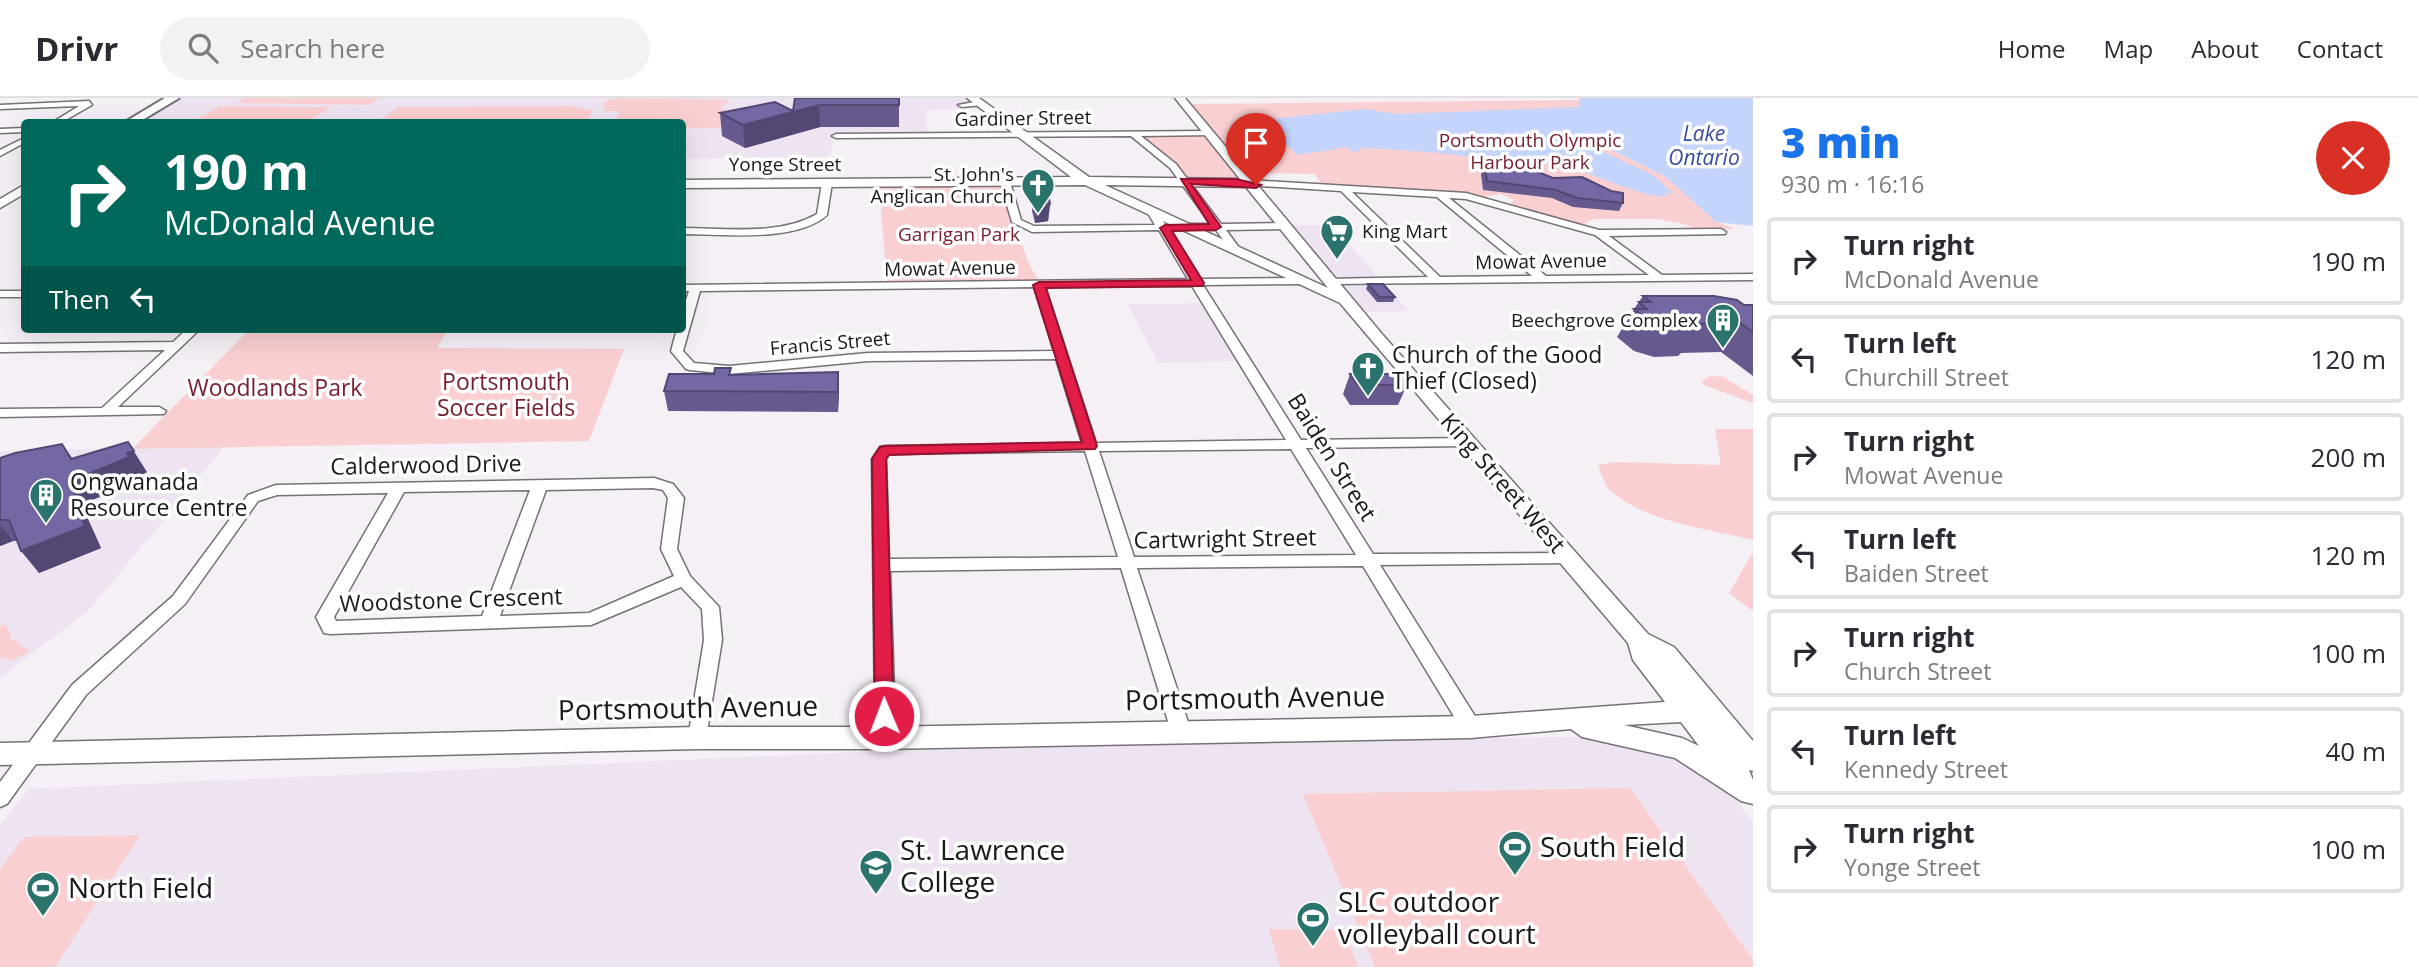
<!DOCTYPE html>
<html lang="en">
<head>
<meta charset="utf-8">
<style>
  body { margin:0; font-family:"Open Sans",sans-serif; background:#f2f2f3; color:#2b2b33; height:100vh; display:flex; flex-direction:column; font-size:26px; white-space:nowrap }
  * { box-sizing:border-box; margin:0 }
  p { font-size:23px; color:#7c7c81 }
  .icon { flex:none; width:38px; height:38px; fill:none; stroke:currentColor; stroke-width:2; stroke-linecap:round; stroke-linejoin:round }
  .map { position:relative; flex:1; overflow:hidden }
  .panel { display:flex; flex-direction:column; background:#fff; width:665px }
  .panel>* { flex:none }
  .banner { position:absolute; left:21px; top:21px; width:665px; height:214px; border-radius:7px; box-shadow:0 7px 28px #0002; background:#00695c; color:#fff; overflow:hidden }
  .pin { position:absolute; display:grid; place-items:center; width:60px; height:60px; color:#fff; margin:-72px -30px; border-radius:50% 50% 50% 0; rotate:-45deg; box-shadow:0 0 7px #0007 }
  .pin .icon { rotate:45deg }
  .me { position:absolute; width:77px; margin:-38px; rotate:359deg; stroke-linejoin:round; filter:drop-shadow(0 0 5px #0008) }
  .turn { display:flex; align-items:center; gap:24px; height:147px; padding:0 28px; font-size:32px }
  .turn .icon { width:91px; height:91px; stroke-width:2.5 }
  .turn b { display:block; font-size:49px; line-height:60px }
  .then { display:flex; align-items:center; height:66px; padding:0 28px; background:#0003; gap:14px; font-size:26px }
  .round { display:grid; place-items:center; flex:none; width:74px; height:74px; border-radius:37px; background:#f2f2f3 }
  .head { display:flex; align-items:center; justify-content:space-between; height:119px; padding:0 28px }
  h1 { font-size:42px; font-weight:800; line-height:52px; color:#1a73e8 }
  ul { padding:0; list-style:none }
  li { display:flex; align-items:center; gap:21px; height:88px; margin:0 14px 10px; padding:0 14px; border:4px solid #e1e1e2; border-radius:7px }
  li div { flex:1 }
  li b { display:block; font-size:26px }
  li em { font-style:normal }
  header { display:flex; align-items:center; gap:42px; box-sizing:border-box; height:98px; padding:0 35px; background:#fff; border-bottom:2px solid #e1e1e2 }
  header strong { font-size:33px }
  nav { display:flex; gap:38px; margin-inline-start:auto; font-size:24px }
  .search { width:490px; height:63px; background:#f2f2f3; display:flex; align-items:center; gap:18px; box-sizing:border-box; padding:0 24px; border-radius:38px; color:#7c7c81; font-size:26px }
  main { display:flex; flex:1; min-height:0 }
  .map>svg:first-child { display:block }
  .built { fill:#eee3f0 }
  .green { fill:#facfd2 }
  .water { fill:#c4d4fb }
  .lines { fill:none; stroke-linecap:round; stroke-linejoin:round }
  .street-casing { stroke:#767177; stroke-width:3 }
  .secondary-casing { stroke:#767177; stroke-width:3 }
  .primary-casing { stroke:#767177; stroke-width:4 }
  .street { fill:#fff; fill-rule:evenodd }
  .secondary { fill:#fff; fill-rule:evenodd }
  .primary { fill:#fff; fill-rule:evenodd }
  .wall { fill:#65598d }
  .shaded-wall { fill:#524873 }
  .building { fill:#7567a4; stroke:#524873; stroke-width:2 }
  .route { fill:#e11d48; stroke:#92132f; stroke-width:2 }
  .labels { text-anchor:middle; stroke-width:7; stroke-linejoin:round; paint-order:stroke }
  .far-street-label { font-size:19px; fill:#1b191c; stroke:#fefefe }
  .far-park-label { font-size:19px; fill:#781d2f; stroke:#fefefe }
  .far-poi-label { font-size:19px; fill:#1b191c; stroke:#fefefe; text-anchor:end }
  .far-water-label { font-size:21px; font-style:italic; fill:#364f99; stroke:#fefefe }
  .poi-label { font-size:23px; fill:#1b191c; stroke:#fefefe; text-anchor:start }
  .park-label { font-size:23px; fill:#781d2f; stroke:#fefefe }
  .street-label { font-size:23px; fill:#1b191c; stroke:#fefefe }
  .near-street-label { font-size:28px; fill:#1b191c; stroke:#fefefe }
  .near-poi-label { font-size:28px; fill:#1b191c; stroke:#fefefe; text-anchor:start }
</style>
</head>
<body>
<header>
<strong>Drivr</strong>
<div class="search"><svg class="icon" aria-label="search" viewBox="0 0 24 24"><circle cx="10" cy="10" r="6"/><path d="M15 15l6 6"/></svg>Search here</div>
<nav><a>Home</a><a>Map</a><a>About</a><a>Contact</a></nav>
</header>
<main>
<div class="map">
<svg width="1753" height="869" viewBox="0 0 1753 869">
  <rect width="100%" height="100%" fill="#f5eff6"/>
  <!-- built -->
  <g class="built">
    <path d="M183 0H966L981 10 926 12 927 36H834L830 59 683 61 682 24H143Z"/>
    <path d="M1291 127H1331L1379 180H1336Z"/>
    <path d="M1340 187H1384L1409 213 1362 214Z"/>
    <path d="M1203 205 1237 263 1158 265 1128 206Z"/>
    <path d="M224 349 89 512 0 580V353Z"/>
    <path d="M1567 639 1626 643 1667 652 1722 684 1753 724V869H0V728L28 691 904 652Z"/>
  </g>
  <!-- green -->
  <g class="green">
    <path d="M245 0H379L370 7 236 5Z"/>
    <path d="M617 0 729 2 720 11 726 12 720 30H683L682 24H614L620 13H605L602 5Z"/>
    <path d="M1582 2 1580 12 1603 48 1661 75 1722 126 1735 131H1694L1685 126 1658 121H1593L1582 127 1510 106 1514 102 1501 96 1484 99 1323 88 1315 76 1245 75 1192 6Z"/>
    <path d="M220 8 331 9 308 24H192Z"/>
    <path d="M573 8 593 13 586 24H379L398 9Z"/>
    <path d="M1198 37C1213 39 1232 67 1237 80L1187 81 1141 39Z"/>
    <path d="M879 86 1000 87 1029 166 1039 183 887 186Z"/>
    <path d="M250 231H449L437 250 624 251 589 343 132 351Z"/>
    <path d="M1711 278 1723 279 1753 297V305L1704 287 1702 283Z"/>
    <path d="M1715 331H1753V442C1707 430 1646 425 1610 392 1604 386 1601 375 1598 367L1617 364 1721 367Z"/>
    <path d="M1753 454V513L1729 495Z"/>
    <path d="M6 526 12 543 17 542 20 548 31 552 13 562 0 559V528Z"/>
    <path d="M1630 690 1753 862V869H1375L1303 696Z"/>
    <path d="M140 737 55 869H0V772L24 739Z"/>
    <path d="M1269 831 1344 832 1358 869H1280Z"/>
  </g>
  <!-- water -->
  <path class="water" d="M1579 0H1753V128L1716 124 1666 79 1602 47V44H1582L1653 77 1674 96 1664 95 1667 99C1631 97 1601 76 1566 70 1544 65 1520 64 1497 62 1451 56 1405 51 1359 50L1361 54 1350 53 1348 49 1297 57 1263 22 1364 11 1398 16 1580 9Z"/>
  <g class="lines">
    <defs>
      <g id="street">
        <path d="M89 3 92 7 62 24H53L79 8 0 11V7Z"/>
        <path d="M980 3 983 7 962 9 958 7Z"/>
        <path d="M24 30V34L0 35V31Z"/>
        <path d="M1210 33 1213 37 1141 38 1176 66 1221 126 1284 125 1289 128 1284 131 1226 132 1240 151 1235 154 1231 153 1216 132H1169L1199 181 1301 180 1306 183 1301 186 1203 187 1301 342 1467 340 1474 344 1467 348 1306 350 1373 456 1568 455 1576 460 1568 465 1380 467 1478 623 1481 629 1478 635 1471 637 1464 635 1363 468 1137 470 1191 633 1188 639 1181 641 1174 639 1171 633 1121 470 890 473 895 623 887 646 880 648 873 646 870 640 875 623 872 361 880 349 885 348 1082 345 1056 261 868 263 729 276 690 272 686 271 671 253 677 231H682V214L689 193H682V187L1188 181 1159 132 1032 134 1012 124 1000 84 1005 81 1010 84 1021 122 1034 128 1155 127 1148 115 1153 112 1156 113 1165 126H1211L1170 70 1131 38 836 40 832 38 836 36ZM1192 188 1286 342 1096 345 1045 189ZM1034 189 1054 253 868 255 729 268 694 265 683 253 700 193ZM1291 351 1356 457 1134 459 1099 353ZM1085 353 1118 459 889 461 886 361 889 356Z"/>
        <path d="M24 40V45L0 58V52Z"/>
        <path d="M827 82 832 85 827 117C796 145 722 136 682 136V130C725 130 779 138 817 116L822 85Z"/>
        <path d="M1249 82 1466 95 1599 132 1721 131 1726 134 1725 136 1609 138 1662 177 1753 176V182L1329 186 1325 185V181L1428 179 1341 93 1246 87 1244 85ZM1352 94 1437 99 1532 178 1440 179ZM1449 100 1466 101 1595 137 1649 177 1546 178Z"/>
        <rect x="0" y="193" width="24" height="6"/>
        <path d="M187 231H200L118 309H159L166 313 164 316 0 319V311L102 310 165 252 0 254V246L173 244Z"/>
        <path d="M654 380 673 386 684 400 677 451 690 478 719 509 722 542 705 646 698 648 691 646 688 640 704 542 702 511 681 489 591 527 330 536 324 535 316 519 388 395 277 397 258 403 185 506 86 597 7 706 0 709V684L72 587 173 498 248 397 276 387ZM653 390 663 392 668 400 661 451 674 478 589 515 500 518 546 392ZM530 392 482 518 336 523 334 519 404 394Z"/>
      </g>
      <g id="secondary">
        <path d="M967 0H979L1089 79 1240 81 1175 0H1185L1382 236 1648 536 1674 549 1753 643V673L1749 672 1753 682V706L1741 703 1675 660 1582 639 1571 631 1471 640 880 651H698L0 667V645L698 629H880L1471 618 1665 604 1633 562 1628 545 1340 205 1085 87 682 90V82L1071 79ZM1105 87 1246 89 1328 190ZM1681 624 1699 648 1682 640 1624 627Z"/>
        <path d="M24 87V96L0 110V101Z"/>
      </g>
      <path id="primary" d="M165 0H179L139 24H125Z"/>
    </defs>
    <!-- street casing -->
    <use href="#street" class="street-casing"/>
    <!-- secondary casing -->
    <use href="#secondary" class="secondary-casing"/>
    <!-- primary casing -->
    <use href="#primary" class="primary-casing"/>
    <!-- street -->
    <use href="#street" class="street"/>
    <!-- secondary -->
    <use href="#secondary" class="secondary"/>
    <!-- primary -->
    <use href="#primary" class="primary"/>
  </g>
  <!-- wall -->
  <g class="wall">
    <path d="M795 0 899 7V29H820L745 50 722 38 720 15 793 13Z"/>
    <path d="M1485 68 1623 105 1619 113 1573 109 1552 100 1483 92 1481 76Z"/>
    <path d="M1034 96 1050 106 1048 123 1035 125 1032 113Z"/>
    <path d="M1368 186 1395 199 1393 204H1377L1366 191Z"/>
    <path d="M1643 198 1753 207V278L1721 254 1681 255 1678 258 1654 259 1634 253 1617 239 1634 211Z"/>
    <path d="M1350 276 1407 287 1398 307H1350L1343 296Z"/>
    <path d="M732 277 839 294 838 314 668 313 664 293Z"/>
    <path d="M0 360 73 361 147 374 141 377 143 381 87 404 94 417 87 419 101 450 39 475 18 443H13L0 448Z"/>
  </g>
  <!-- shaded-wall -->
  <g class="shaded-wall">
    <path d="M819 7 820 29 745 50 743 27Z"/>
    <path d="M1050 106 1048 123 1035 125 1037 108Z"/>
    <path d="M838 274 839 294 838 314Z"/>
    <path d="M128 344 147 374 141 377 143 381 87 404 94 417 87 419 101 450 39 475 21 453 72 398 71 361 62 346 77 367 127 355Z"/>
    <path d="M0 427 13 443 0 448Z"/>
  </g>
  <!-- building -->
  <g class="building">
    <path d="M795 0H899V7H819L743 27 720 15 775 4 793 13Z"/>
    <path d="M1485 68 1530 71 1553 80 1582 79 1611 93 1623 95V105L1577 100 1556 92 1487 83Z"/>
    <path d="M1034 96H1048L1050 106 1037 108Z"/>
    <path d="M1368 186H1383L1395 199H1379Z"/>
    <path d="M1643 198H1714L1737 202 1744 207H1753V234L1740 225 1692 226 1697 229 1672 230 1651 224 1634 211H1647L1639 204H1651Z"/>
    <path d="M715 270H731L729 277 838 274V294L664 293 669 276H714Z"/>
    <path d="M1350 276H1398L1407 287H1358Z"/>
    <path d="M128 344 134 353 127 355 129 359 72 383 79 395 72 398 85 428 21 453 9 422H0V360L15 355 62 346 71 361Z"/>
  </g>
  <!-- route -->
  <path class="route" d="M1181 81H1236L1261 87 1256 90 1191 86 1221 129 1216 132 1172 133 1204 185 1203 188 1046 190 1097 348 1095 351 889 357 886 361 894 618 891 624H877L875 618 872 361 880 349 885 348 1082 344 1033 187 1039 184 1191 182 1160 130 1165 127 1209 126Z"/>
  <!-- icons -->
  <defs>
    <symbol id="church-pin" viewBox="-11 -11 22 30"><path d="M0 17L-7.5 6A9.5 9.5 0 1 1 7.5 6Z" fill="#2b736d" stroke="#fefefe"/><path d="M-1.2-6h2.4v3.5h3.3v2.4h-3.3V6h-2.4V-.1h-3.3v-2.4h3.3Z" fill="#fff"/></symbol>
    <symbol id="supermarket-pin" viewBox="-11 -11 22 30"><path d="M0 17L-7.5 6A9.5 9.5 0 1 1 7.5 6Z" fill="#2b736d" stroke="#fefefe"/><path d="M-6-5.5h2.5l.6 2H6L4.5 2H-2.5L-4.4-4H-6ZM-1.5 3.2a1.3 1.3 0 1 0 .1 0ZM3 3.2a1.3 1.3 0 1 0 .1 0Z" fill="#fff"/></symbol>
    <symbol id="building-pin" viewBox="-11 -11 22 30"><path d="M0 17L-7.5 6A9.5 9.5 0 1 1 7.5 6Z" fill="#2b736d" stroke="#fefefe"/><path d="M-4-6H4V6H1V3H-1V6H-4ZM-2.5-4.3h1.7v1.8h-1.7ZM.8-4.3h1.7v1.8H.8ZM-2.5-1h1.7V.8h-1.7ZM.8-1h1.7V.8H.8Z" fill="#fff"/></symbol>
    <symbol id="stadium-pin" viewBox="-11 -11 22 30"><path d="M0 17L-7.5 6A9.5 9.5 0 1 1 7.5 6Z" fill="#2b736d" stroke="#fefefe"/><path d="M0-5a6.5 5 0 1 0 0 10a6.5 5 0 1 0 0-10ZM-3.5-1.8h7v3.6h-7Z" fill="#fff"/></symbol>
    <symbol id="university-pin" viewBox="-11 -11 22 30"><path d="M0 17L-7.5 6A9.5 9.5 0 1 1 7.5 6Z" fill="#2b736d" stroke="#fefefe"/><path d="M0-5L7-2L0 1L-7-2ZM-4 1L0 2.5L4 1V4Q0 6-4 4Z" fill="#fff"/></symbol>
  </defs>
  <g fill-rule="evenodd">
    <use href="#church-pin" x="1019" y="68" width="38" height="52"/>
    <use href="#supermarket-pin" x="1318" y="114" width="38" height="52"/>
    <use href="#building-pin" x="1704" y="203" width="38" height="52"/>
    <use href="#church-pin" x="1349" y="251" width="38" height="52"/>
    <use href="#building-pin" x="27" y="378" width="38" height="52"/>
    <use href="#stadium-pin" x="1496" y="730" width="38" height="52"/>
    <use href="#university-pin" x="857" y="749" width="38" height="52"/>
    <use href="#stadium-pin" x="24" y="771" width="38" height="52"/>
    <use href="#stadium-pin" x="1294" y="801" width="38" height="52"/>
  </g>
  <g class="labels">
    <!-- far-street labels -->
    <g class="far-street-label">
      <text transform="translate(1023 20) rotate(-1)" y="7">Gardiner Street</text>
      <text x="785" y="73">Yonge Street</text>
      <text transform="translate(1541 163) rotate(-1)" y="7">Mowat Avenue</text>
      <text transform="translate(950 170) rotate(-1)" y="7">Mowat Avenue</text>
      <text transform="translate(830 245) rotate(-5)" y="7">Francis Street</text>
    </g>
    <!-- far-park labels -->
    <g class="far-park-label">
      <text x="1530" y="49">Portsmouth Olympic<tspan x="1530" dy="22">Harbour Park</tspan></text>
      <text x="959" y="143">Garrigan Park</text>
    </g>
    <!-- far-poi labels -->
    <g class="far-poi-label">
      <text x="1014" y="83">St. John's<tspan x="1014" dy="22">Anglican Church</tspan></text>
      <text x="1362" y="140" text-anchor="start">King Mart</text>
      <text x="1698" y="229">Beechgrove Complex</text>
    </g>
    <!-- far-water labels -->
    <g class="far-water-label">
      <text x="1704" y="43">Lake<tspan x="1704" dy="24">Ontario</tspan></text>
    </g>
    <!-- poi labels -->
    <g class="poi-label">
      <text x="1392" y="265">Church of the Good<tspan x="1392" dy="26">Thief (Closed)</tspan></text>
      <text x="70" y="392">Ongwanada<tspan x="70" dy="26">Resource Centre</tspan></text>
    </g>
    <!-- park labels -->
    <g class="park-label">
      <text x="506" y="292">Portsmouth<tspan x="506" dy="26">Soccer Fields</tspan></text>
      <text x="275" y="298">Woodlands Park</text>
    </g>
    <!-- street labels -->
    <g class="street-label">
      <text transform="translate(1332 359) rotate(58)" y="8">Baiden Street</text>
      <text transform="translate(426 367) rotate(-1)" y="8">Calderwood Drive</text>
      <text transform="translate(1503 385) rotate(49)" y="8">King Street West</text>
      <text transform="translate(1225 441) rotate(-1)" y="8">Cartwright Street</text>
      <text transform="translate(451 502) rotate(-2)" y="8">Woodstone Crescent</text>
    </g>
    <!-- near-street labels -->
    <g class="near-street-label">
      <text transform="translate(1255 600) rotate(-1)" y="10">Portsmouth Avenue</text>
      <text transform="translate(688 610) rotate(-1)" y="10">Portsmouth Avenue</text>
    </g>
    <!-- near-poi labels -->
    <g class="near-poi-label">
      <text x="1540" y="759">South Field</text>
      <text x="900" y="762">St. Lawrence<tspan x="900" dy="32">College</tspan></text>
      <text x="68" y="800">North Field</text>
      <text x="1338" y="814">SLC outdoor<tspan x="1338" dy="32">volleyball court</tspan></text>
    </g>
  </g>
</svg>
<div class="pin" style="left:1256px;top:87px;background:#d93025"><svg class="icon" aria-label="arrive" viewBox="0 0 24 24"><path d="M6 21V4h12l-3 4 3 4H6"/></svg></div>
<svg class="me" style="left:884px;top:618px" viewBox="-20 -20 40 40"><circle r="17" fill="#e11d48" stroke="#fff" stroke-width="3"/><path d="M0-11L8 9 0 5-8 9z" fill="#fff"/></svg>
<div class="banner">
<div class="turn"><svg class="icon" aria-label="right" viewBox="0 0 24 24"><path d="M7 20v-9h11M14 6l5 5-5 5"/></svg><div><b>190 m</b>McDonald Avenue</div></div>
<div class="then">Then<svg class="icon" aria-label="left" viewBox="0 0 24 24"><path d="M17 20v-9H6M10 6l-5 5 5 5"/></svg></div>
</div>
</div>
<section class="panel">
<div class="head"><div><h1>3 min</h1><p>930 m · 16:16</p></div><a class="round" style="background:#d93025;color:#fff"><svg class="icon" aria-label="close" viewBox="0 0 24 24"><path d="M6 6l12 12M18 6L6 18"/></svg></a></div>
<ul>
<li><svg class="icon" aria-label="right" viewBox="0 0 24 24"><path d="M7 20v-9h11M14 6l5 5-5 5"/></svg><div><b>Turn right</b><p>McDonald Avenue</p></div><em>190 m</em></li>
<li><svg class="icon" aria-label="left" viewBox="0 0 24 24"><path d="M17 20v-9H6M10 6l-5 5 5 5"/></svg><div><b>Turn left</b><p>Churchill Street</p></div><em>120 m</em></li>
<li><svg class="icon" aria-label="right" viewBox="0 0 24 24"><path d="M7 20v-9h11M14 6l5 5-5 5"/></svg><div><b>Turn right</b><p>Mowat Avenue</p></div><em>200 m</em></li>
<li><svg class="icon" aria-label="left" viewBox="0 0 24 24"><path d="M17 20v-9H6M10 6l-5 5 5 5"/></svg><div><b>Turn left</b><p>Baiden Street</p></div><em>120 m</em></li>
<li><svg class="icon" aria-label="right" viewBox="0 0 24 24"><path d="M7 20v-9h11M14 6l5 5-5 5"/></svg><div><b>Turn right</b><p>Church Street</p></div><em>100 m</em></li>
<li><svg class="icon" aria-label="left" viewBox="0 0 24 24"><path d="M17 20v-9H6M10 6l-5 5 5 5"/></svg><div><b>Turn left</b><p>Kennedy Street</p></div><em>40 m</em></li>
<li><svg class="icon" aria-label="right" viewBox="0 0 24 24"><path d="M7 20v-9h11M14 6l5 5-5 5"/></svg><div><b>Turn right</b><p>Yonge Street</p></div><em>100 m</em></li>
</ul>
</section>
</main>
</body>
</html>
